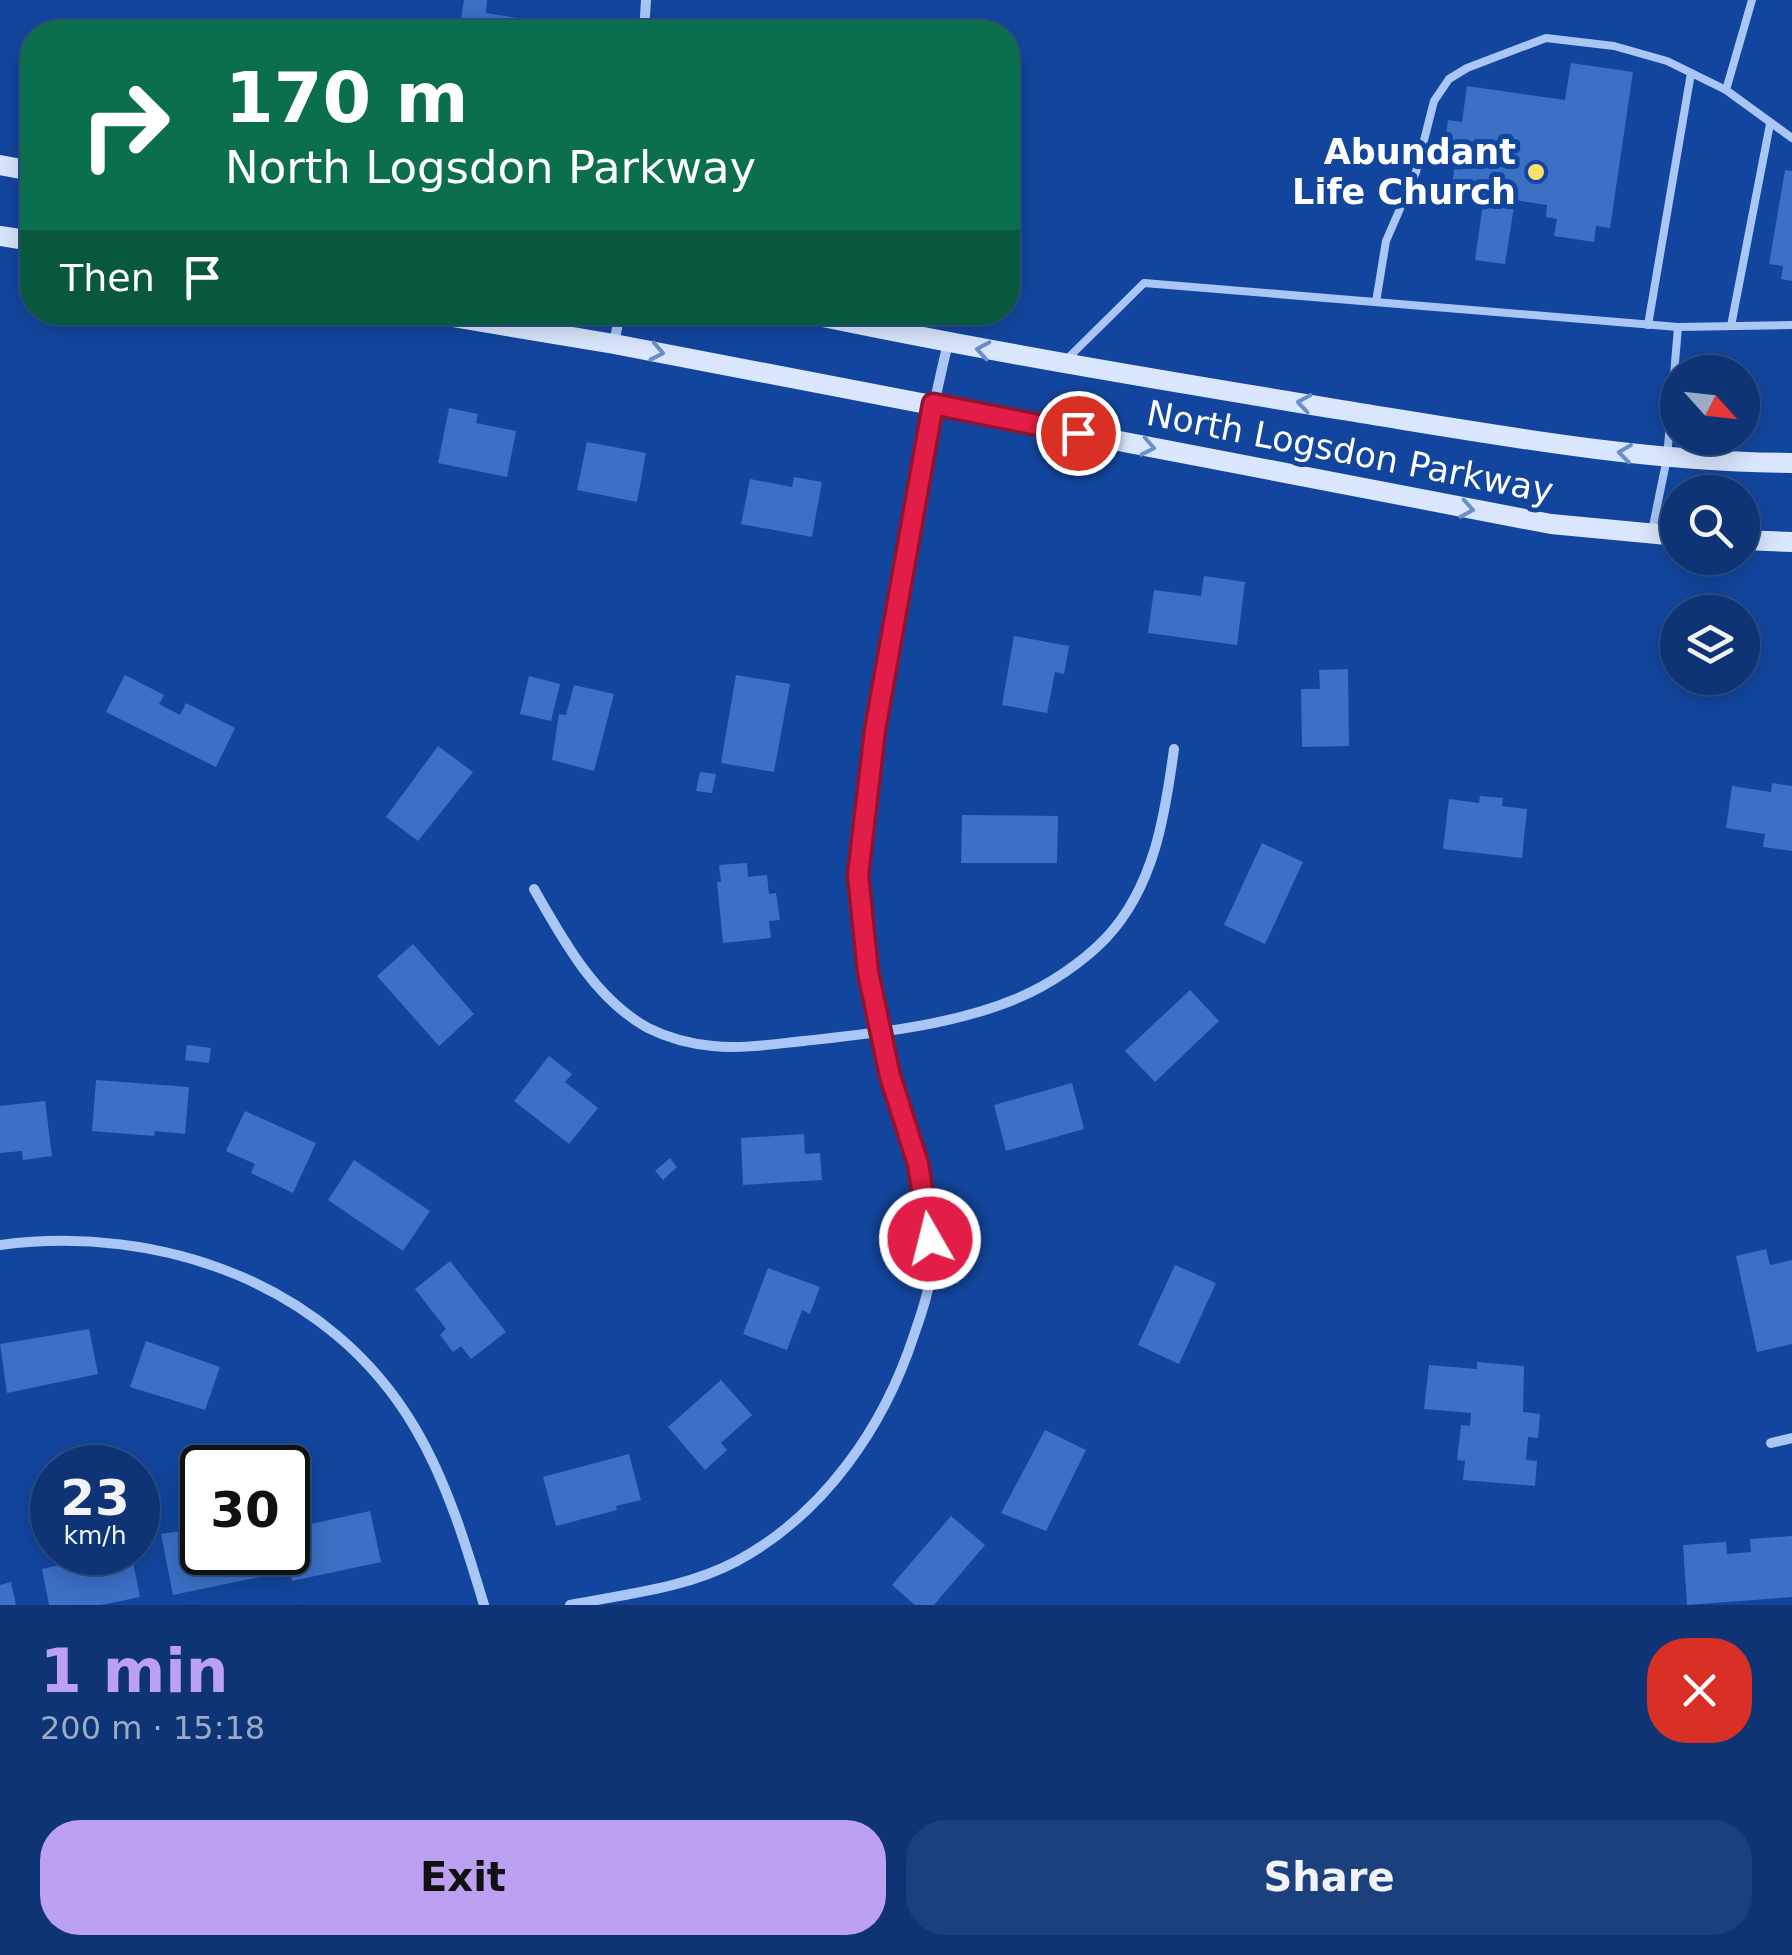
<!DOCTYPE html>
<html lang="en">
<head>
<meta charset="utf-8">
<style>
  body { margin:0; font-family:"DejaVu Sans",sans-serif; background:#1c3f7e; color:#f1f3f6; height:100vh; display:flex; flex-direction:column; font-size:38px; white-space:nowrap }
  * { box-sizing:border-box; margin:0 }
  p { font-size:32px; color:#9baac5 }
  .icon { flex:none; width:55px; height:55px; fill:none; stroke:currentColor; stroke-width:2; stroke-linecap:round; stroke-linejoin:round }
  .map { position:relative; height:1605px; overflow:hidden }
  .drawer { display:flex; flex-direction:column; background:#0e3476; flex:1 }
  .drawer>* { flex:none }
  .banner { position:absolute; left:20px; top:20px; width:1000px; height:305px; border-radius:40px; box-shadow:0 5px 25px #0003,0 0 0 2px #2e4f88; background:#0b6e4f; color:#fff; overflow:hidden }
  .needle { width:65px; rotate:117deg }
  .fabs { position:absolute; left:1660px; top:355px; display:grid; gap:20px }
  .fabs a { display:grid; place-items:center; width:100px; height:100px; border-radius:50%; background:#0e3476; box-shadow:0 5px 25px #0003,0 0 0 2px #2e4f88; font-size:50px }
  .speed { position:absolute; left:30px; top:1445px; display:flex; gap:20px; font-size:50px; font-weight:700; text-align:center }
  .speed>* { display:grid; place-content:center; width:130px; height:130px; border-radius:50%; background:#0e3476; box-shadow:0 5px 25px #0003,0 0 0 2px #2e4f88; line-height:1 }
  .speed small { font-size:25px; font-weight:400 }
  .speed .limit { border:5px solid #111; border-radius:15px; background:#fff; color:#111 }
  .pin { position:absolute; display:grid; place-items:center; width:85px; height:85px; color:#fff; margin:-42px; border:5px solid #fff; border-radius:50%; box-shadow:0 2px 10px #0007 }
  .me { position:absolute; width:110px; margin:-55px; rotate:352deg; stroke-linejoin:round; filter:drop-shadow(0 0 8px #0008) }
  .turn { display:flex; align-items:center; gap:35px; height:210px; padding:0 40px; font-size:45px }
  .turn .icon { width:130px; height:130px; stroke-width:2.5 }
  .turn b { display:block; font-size:70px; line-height:85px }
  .then { display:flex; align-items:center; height:95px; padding:0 40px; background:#0003; gap:20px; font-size:38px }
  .round { display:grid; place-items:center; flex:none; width:105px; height:105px; border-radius:40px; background:#1c3f7e }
  .summary { display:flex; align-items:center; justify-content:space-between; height:170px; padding:0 40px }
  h1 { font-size:60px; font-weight:700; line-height:75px; color:#bca0f2 }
  .cta { display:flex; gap:20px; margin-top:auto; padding:20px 40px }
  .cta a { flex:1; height:115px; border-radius:40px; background:#bca0f2; color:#111; font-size:40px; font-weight:700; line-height:115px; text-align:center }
  .cta a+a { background:#1c3f7e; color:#f1f3f6 }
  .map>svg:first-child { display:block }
  .building { fill:#3b70c5 }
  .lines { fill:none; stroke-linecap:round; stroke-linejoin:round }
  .service { stroke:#a9c6f4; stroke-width:8 }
  .minor { stroke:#a9c6f4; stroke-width:10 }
  .secondary { stroke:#d9e6fd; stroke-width:20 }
  .oneway { stroke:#6c8ec9 }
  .route-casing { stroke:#92132f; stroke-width:25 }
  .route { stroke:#e11d48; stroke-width:18 }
  .poi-dot { fill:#ffde6c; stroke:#12469e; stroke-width:4 }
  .labels { text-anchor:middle; stroke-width:10; stroke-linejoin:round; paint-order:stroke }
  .poi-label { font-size:35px; font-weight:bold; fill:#fff; stroke:#12469e; text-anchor:end }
  .street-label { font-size:35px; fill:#fff; stroke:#12469e }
</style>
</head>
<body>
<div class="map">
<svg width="1792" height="1605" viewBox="0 0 1792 1605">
  <rect width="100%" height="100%" fill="#12469e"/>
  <!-- building -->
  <g class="building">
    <path d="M464 0H487L486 13 543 22 541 32H459Z"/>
    <path d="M1571 63 1633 72 1610 228 1596 226 1594 242 1554 236 1557 219 1546 217 1547 205 1515 200 1505 264 1475 260 1484 196 1451 192 1457 151 1444 150 1448 120 1462 122 1467 86 1565 100Z"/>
    <path d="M1785 170 1792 171V281L1781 279 1783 266 1769 264Z"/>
    <path d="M449 408 478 414 476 423 516 431 507 477 438 463Z"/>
    <path d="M587 442 646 453 637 502 577 490Z"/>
    <path d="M794 477 822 482 812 537 741 524 750 479 792 487Z"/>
    <path d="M1204 576 1245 582 1237 645 1148 633 1154 590 1201 596Z"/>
    <path d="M1014 636 1069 646 1064 674 1055 672 1047 713 1002 705Z"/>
    <path d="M1348 669 1349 746 1302 747 1301 689H1320L1319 670Z"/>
    <path d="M125 675 164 695 159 704 180 715 186 703 235 728 216 767 106 712Z"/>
    <path d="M736 675 790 684 774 772 721 763Z"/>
    <path d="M529 676 560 684 551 721 520 714Z"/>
    <path d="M574 685 614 694 594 771 552 760 559 714 566 715Z"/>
    <path d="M438 746 473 772 418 841 386 817Z"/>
    <path d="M700 772 716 774 712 793 696 791Z"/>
    <path d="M1772 783 1792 786V851L1763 847 1765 834 1726 828 1732 786 1771 792Z"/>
    <path d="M1480 796 1503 798 1502 806 1527 809 1522 858 1443 849 1449 799 1479 803Z"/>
    <path d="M962 815 1058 816 1057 863H961Z"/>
    <path d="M1262 843 1303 862 1265 944 1224 925Z"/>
    <path d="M747 863 748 877 767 875 769 894 776 893 780 920 769 921 771 938 723 943 717 882H721L719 865Z"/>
    <path d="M413 944 474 1014 439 1046 377 976Z"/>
    <path d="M1190 990 1219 1021 1155 1082 1125 1051Z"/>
    <path d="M187 1045 211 1048 209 1063 185 1060Z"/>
    <path d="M549 1056 572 1074 565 1082 598 1108 569 1144 514 1101Z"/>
    <path d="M96 1080 189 1087 185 1134 155 1131 154 1136 92 1131Z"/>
    <path d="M1072 1083 1084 1129 1006 1151 994 1105Z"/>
    <path d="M45 1101 52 1156 23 1160 22 1151 0 1153V1106Z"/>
    <path d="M245 1111 316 1143 293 1193 251 1173 255 1164 226 1151Z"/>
    <path d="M804 1134 805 1154 820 1153 822 1180 743 1185 741 1138Z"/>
    <path d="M670 1158 677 1167 663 1180 655 1171Z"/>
    <path d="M354 1160 430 1211 403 1251 328 1200Z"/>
    <path d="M1766 1249 1770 1265 1792 1260V1344L1757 1352 1736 1256Z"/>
    <path d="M450 1261 506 1332 471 1359 461 1346 453 1352 440 1335 446 1329 415 1289Z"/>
    <path d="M1175 1265 1216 1283 1179 1364 1138 1345Z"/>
    <path d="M768 1268 820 1287 810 1314 802 1310 787 1350 743 1334Z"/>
    <path d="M89 1329 98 1374 7 1393 0 1344Z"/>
    <path d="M146 1341 220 1367 205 1410 130 1387Z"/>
    <path d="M1477 1362 1524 1366 1523 1412 1540 1414 1538 1438 1528 1437 1526 1460 1537 1461 1535 1486 1463 1480 1465 1461 1457 1460 1461 1425 1470 1426 1471 1413 1424 1409 1429 1365 1477 1369Z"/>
    <path d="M721 1380 752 1415 721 1443 727 1450 705 1470 668 1427Z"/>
    <path d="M1045 1430 1086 1450 1046 1531 1001 1513Z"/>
    <path d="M629 1454 641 1500 616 1506 617 1510 556 1526 543 1477Z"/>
    <path d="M370 1511 381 1562 292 1581 286 1552 288 1529Z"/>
    <path d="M951 1516 985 1545 934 1605H915L892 1585Z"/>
    <path d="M181 1531 184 1548 202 1545V1552H255L260 1577 173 1595 161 1534Z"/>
    <path d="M1792 1536V1597L1687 1605 1683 1545 1726 1542 1727 1554 1751 1552 1750 1539Z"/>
    <path d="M90 1552H131L140 1597 101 1605H49L42 1569 91 1558Z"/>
    <path d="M11 1582 16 1605H0V1585Z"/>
  </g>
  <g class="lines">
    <!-- service -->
    <g class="service">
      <path d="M1752 0 1726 90 1792 138"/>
      <path d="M1376 302 1386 241 1416 172 1434 101 1449 79 1467 68 1546 38 1614 46 1667 61 1726 90"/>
      <path d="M1648 325 1691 73"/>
      <path d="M1731 326 1770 124"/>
      <path d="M1065 361 1144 283 1678 327 1792 325"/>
      <path d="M1652 531 1667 458 1678 327"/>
    </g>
    <!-- minor -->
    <g class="minor">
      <path d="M644 32 646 0"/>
      <path d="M614 344 620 312"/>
      <path d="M534 889C563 940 595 999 648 1028 668 1038 691 1044 713 1046 743 1049 774 1044 804 1041 876 1033 951 1026 1018 998 1049 985 1083 962 1106 938 1154 887 1165 816 1174 749"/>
      <path d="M0 1245C160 1224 330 1283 415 1428 447 1482 466 1545 484 1605"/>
      <path d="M1771 1443 1792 1438"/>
      <path d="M570 1605C626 1594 687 1588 737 1561 824 1514 884 1427 914 1335 922 1312 931 1286 932 1262 932 1247 930 1231 928 1217 922 1169 904 1125 891 1079 873 1014 860 945 858 878 856 809 874 737 886 669 904 560 922 451 948 343"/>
    </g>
    <!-- secondary -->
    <g class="secondary">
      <path d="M0 165 32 171"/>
      <path d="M0 236 32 241"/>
      <path d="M423 312 614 344 1551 524 1678 536"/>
      <path d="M799 312C979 350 1160 380 1342 410 1492 434 1640 462 1792 463"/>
      <path d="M1742 540 1792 542"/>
    </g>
  </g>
  <!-- one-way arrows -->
  <defs><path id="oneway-chevron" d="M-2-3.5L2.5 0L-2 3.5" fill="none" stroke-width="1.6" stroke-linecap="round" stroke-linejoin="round" transform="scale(2.5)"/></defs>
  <g class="oneway">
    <use href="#oneway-chevron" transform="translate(983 350) rotate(-170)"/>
    <use href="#oneway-chevron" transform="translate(657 352) rotate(11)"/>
    <use href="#oneway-chevron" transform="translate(1304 403) rotate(-171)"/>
    <use href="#oneway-chevron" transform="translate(1148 447) rotate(11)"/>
    <use href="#oneway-chevron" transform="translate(1625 453) rotate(-173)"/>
    <use href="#oneway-chevron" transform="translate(1467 509) rotate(10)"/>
  </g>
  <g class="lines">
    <defs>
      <path id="route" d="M930 1239 918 1164 890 1076 868 972 858 875 875 730 933 404 1078 433"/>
    </defs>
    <!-- route casing -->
    <use href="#route" class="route-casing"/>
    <!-- route -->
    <use href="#route" class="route"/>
  </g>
  <!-- markers -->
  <circle class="poi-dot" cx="1536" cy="172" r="10"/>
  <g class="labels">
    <!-- poi labels -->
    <g class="poi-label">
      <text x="1516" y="164">Abundant<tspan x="1516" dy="40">Life Church</tspan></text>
    </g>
    <!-- street labels -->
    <g class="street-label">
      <text transform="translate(1350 452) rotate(11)" y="12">North Logsdon Parkway</text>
    </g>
  </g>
</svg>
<div class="fabs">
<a><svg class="needle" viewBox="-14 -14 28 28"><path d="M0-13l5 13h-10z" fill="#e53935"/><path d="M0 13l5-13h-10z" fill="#9baac5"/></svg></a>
<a><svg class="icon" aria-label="search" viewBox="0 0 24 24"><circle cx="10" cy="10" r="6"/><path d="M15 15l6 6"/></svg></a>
<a><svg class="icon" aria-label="layers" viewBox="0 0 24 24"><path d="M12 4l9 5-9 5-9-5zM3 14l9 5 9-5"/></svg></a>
</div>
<div class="speed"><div>23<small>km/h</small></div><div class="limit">30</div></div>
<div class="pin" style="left:1078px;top:433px;background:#d93025"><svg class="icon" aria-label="arrive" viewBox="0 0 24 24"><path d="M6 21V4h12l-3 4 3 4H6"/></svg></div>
<svg class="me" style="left:930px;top:1239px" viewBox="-20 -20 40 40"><circle r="17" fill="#e11d48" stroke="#fff" stroke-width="3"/><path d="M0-11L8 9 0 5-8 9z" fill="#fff"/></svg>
<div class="banner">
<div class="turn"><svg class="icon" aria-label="right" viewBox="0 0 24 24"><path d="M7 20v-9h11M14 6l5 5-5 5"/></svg><div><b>170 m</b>North Logsdon Parkway</div></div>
<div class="then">Then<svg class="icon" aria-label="arrive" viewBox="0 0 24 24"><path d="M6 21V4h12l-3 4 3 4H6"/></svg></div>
</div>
</div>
<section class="drawer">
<div class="summary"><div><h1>1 min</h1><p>200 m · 15:18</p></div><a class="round" style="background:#d93025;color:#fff"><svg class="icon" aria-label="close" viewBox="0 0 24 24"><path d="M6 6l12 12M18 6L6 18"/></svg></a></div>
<div class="cta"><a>Exit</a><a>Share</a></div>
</section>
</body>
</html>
